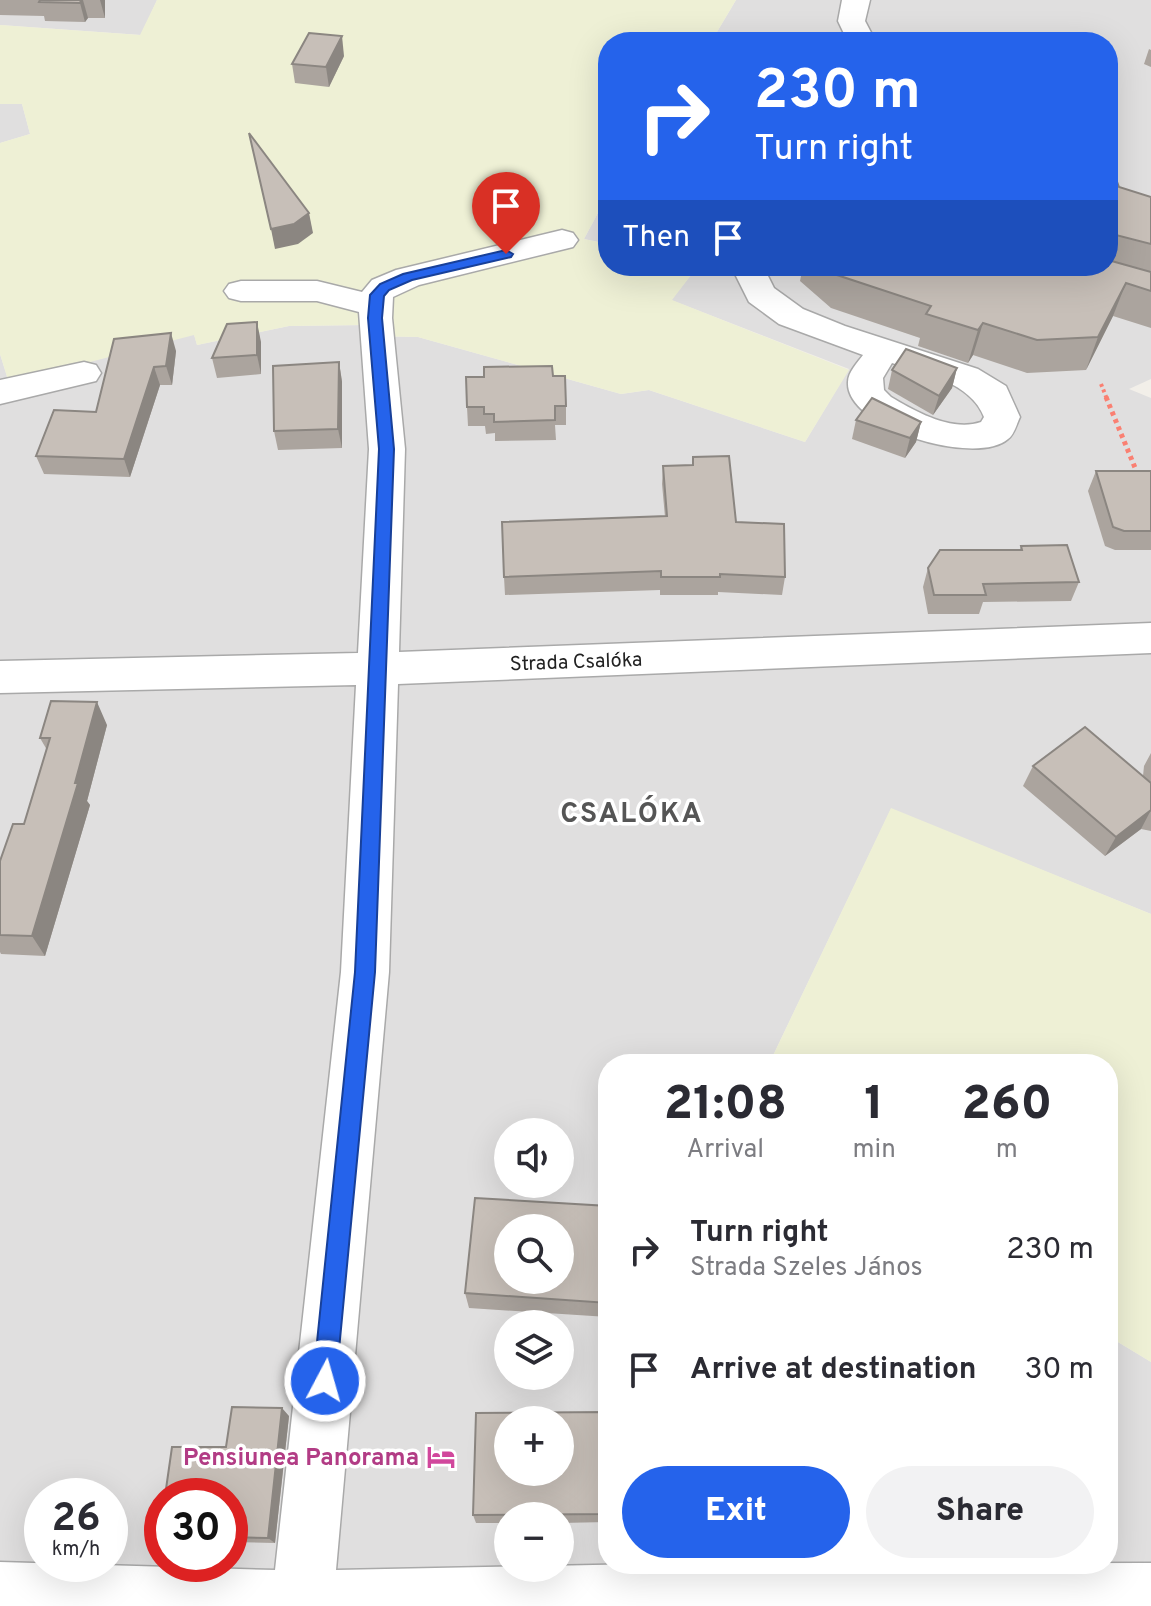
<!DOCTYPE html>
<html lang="en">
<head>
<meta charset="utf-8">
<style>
  body { margin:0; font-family:Overpass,sans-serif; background:#f2f2f3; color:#2b2b33; height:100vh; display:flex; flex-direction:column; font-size:30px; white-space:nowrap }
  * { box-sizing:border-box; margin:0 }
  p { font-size:26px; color:#7c7c81 }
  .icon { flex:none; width:44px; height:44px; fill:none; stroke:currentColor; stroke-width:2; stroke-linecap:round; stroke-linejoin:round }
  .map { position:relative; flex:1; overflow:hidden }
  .panel { position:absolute; left:598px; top:1054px; width:520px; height:520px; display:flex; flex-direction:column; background:#fff; border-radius:32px; box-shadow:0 8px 32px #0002 }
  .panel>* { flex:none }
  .hud { position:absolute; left:598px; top:32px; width:520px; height:244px; border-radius:32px; box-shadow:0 8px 32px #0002; background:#2563eb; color:#fff; overflow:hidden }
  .controls { position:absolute; left:494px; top:1118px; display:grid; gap:16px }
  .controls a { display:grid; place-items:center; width:80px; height:80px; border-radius:50%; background:#fff; box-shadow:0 8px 32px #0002; font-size:40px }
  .speed { position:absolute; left:24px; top:1478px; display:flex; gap:16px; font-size:40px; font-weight:700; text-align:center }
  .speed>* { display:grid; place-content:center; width:104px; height:104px; border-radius:50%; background:#fff; box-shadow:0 8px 32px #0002; line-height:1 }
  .speed small { font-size:20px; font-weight:400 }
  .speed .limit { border:12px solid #d22; background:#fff; color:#111 }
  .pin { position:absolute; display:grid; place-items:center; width:68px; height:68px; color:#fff; margin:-82px -34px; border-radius:50% 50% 50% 0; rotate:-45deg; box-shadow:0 0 8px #0007 }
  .pin .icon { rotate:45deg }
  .me { position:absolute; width:88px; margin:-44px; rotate:6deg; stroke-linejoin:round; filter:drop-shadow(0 0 6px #0008) }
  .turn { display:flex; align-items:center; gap:28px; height:168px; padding:0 24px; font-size:36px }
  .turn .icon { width:104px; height:104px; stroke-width:2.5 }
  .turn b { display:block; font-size:56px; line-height:68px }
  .then { display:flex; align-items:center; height:76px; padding:0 24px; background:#0003; gap:16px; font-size:30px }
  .eta { display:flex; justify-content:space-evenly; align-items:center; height:136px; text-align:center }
  .eta b { font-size:48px; font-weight:800; line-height:56px }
  .cta { display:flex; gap:16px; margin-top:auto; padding:16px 24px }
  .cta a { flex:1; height:92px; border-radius:48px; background:#2563eb; color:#fff; font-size:32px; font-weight:800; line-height:92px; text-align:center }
  .cta a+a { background:#f2f2f3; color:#2b2b33 }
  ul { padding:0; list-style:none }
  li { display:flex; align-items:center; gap:24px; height:120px; padding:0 24px }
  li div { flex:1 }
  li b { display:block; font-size:30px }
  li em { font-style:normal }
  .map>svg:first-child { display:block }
  .residential { fill:#e0dfdf; fill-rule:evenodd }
  .farmland { fill:#eef0d5 }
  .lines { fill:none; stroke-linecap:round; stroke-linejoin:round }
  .minor-casing { stroke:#a9a9a9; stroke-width:3 }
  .path-far1 { stroke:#fa8072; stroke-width:4; stroke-dasharray:3 3; stroke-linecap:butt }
  .path { stroke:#fa8072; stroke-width:5; stroke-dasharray:4 4; stroke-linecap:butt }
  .minor { fill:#fff; fill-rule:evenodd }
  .wall { fill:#aba49e }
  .shaded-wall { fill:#8b8681 }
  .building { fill:#c7bfb8; stroke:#8b8681; stroke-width:2; fill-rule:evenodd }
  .route { fill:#2563eb; stroke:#184099; stroke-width:2 }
  .labels { text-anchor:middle; stroke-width:7; stroke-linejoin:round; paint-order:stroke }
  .street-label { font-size:20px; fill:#222; stroke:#fff }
  .near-hotel-label { font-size:24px; font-weight:bold; fill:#b23c85; stroke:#fff; text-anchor:end }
  .district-label { font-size:28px; font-weight:bold; letter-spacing:2px; fill:#555; stroke:#fff }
</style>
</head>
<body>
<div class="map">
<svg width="1151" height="1606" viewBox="0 0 1151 1606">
  <rect width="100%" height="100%" fill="#f2efe9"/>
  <!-- residential -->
  <g class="residential">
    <path d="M0 0H157L141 35 0 25Z"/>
    <path d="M736 0H1151V379L1129 389 1151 398V914L891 809 769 1064H608V1564H1108V1336L1151 1362V1606H0V354L9 383 194 334 197 345 289 326 367 325 370 336 418 337 621 394 649 390 805 442 849 369 671 300 698 266H1108V42H711ZM508 1132H560V1184H508ZM508 1228H560V1280H508ZM508 1324H560V1376H508ZM508 1420H560V1472H508ZM42 1496H110V1564H42ZM162 1496H230V1564H162ZM508 1516H560V1568H508Z"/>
    <path d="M0 104H22L30 134 0 143Z"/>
    <path d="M608 194V244L584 239Z"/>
  </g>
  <!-- farmland -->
  <g class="farmland">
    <path d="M157 0H736L711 42H608V194L584 239 608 244V266L655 273 660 266H698L672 300 849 370 805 442 649 390 621 394 418 337 370 336 366 325 289 326 197 345 194 335 9 383 0 354V143L30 134 22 104H0V25L140 35Z"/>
    <path d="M891 808 1151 914V1362L1108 1336V1064H769Z"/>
  </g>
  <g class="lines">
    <defs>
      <g id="minor">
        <path d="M842 0H870L865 21 876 42H848L838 21Z"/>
        <path d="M562 230 573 233 578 240 573 247 419 285 393 297 392 318 405 449 399 652 1151 623V653L398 684 389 972 336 1570 643 1564 1151 1563V1606H0V1562L275 1570 341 972 356 685 0 693V661L358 653 369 449 359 312 317 301H241L229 298 224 291 229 284 241 281H317L362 292 372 280 396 270Z"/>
        <path d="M731 266H763L774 288 803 309 845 326 978 369 1006 386 1020 417C1017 423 1014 435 1008 439 976 467 845 428 848 382 848 372 858 362 863 355L779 324 749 302ZM892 363C925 373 971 383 984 417L981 422C952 432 916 412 891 397L884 390 883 378Z"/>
        <path d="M84 362 96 365 101 373 96 381 0 404V380Z"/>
      </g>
    </defs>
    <!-- minor casing -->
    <use href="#minor" class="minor-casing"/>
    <!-- path-far1 -->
    <path class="path-far1" d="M1101 384 1107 399"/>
    <!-- path -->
    <path class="path" d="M1106 397 1138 475"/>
    <!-- minor -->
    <use href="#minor" class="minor"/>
  </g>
  <!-- wall -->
  <g class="wall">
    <path d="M0 0H105V18H88L85 22 45 21 44 16 0 15Z"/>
    <path d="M1149 49 1151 50V67L1144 64Z"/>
    <path d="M344 56 329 87 295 83 292 64Z"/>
    <path d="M1108 176 1119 187 1151 197V328L1113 316 1086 370 1027 373 973 355 968 363 918 346 920 338 831 308 800 281 803 266H1108Z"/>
    <path d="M114 339 176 351 172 385H160L130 477 44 474 36 456 96 412Z"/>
    <path d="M261 342V374L217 378 212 358Z"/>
    <path d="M339 362 342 382V448L278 450 274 431Z"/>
    <path d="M957 368 952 388 933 415 888 389 892 370Z"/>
    <path d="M553 376 566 406V425H555L556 440 495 441V433L486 434 485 426H468L467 407Z"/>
    <path d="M856 420 921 422 916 442 905 458 852 439Z"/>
    <path d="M693 457 736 522 785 577 782 595 718 592V595H660V590L505 595 504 577 665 517 662 484 663 466 692 465Z"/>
    <path d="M1096 471H1151V550H1115L1105 546 1088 491Z"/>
    <path d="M1021 546 1079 582 1071 601 983 602 979 614H928L923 587 928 568 1020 550Z"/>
    <path d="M107 725 87 801 90 805 45 956 1 954 0 952V861L24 824 47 750 40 738Z"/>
    <path d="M1151 753V831L1141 829 1105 856 1023 786 1033 766 1143 776 1144 766Z"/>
    <path d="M608 1206V1317L469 1308 465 1293Z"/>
    <path d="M608 1412V1522L560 1523V1516H508V1523H476L473 1515Z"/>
    <path d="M289 1416 275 1543 230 1542V1496L226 1447Z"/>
  </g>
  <!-- shaded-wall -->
  <g class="shaded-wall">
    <path d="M81 0H83L88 18 85 22 80 3Z"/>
    <path d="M100 0H105V18Z"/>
    <path d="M342 36 344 56 329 87 326 67Z"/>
    <path d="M309 213 313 233 298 244 275 249 271 229Z"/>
    <path d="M1126 283 1113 316 1086 370 1098 337Z"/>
    <path d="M257 322 261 342V374L257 355Z"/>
    <path d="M983 323 973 355 968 363 978 330Z"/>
    <path d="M171 333 176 351 172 385 166 366Z"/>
    <path d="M339 362 342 382V448L338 429Z"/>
    <path d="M154 367 160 385 130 477 124 459Z"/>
    <path d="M957 368 952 388 933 415 939 396Z"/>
    <path d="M921 422 916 442 905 458 910 438Z"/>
    <path d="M97 702 107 725 87 801 90 805 45 956 32 936Z"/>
    <path d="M1151 810 1141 829 1105 856 1116 837Z"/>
    <path d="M282 1408 289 1416 275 1543 268 1538Z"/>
  </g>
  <!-- building -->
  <g class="building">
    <path d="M40 0H81L80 3 39 2Z"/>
    <path d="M309 33 342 36 326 67 292 64Z"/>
    <path d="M249 133 309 213 294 224 271 229Z"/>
    <path d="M1108 176 1116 179 1119 187 1151 197V244L1108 233Z"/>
    <path d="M1108 260 1151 272V291L1126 283 1098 337 1037 340 983 323 978 330 926 314 931 306 837 275 826 266H1108Z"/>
    <path d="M257 322V355L212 358 227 324Z"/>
    <path d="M171 333 166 366 154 367 124 459 36 456 54 410 96 412 114 339Z"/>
    <path d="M906 349 957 368 939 396 892 370Z"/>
    <path d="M339 362 338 429 274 431 273 366Z"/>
    <path d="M552 366 553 376H565L566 406H555V420L494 422V414H484V407H467L466 377H484V367Z"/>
    <path d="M872 398 921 422 910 438 856 420Z"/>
    <path d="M729 456 736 522 784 524 785 577 720 574V577H661V571L504 577 502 522 667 516 663 466 693 465V457Z"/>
    <path d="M1096 471H1151V531H1124L1113 527Z"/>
    <path d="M1067 545 1079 582 983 584 986 595H934L928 568 940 550H1022L1021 546Z"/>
    <path d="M51 701 97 702 75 783H78L32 936 0 935V861L13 824H24L50 738H40Z"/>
    <path d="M1085 727 1151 783V810L1116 837 1033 766Z"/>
    <path d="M475 1198 608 1206V1303L465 1293ZM508 1228H560V1280H508Z"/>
    <path d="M232 1407 282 1408 268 1538 230 1537V1496H165L172 1447H226Z"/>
    <path d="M608 1412V1514L473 1515 476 1413ZM508 1420H560V1472H508Z"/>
    <path d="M162 1516V1536H159Z"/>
  </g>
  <!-- route -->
  <path class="route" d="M506 250 513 254 511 257 412 280 389 290 384 296 382 318 394 449 375 972 336 1381 333 1389 325 1392 316 1389 313 1381 355 972 379 449 368 318 370 295 380 284 403 274Z"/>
  <!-- icons -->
  <defs>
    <symbol id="hotel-bare" viewBox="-9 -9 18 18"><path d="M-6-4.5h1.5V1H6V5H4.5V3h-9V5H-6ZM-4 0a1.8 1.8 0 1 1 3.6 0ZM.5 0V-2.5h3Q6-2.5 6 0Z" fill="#d1479c" stroke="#fff" stroke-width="2.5" paint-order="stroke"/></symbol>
  </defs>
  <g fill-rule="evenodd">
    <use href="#hotel-bare" x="421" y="1437" width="40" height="40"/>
  </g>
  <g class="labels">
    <!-- street labels -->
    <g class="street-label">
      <text transform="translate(576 661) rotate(-2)" y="7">Strada Csalóka</text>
    </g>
    <!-- near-hotel labels -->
    <g class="near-hotel-label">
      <text x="419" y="1465">Pensiunea Panorama</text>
    </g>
    <!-- district labels -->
    <g class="district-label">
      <text x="632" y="822">CSALÓKA</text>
    </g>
  </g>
</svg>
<div class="controls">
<a><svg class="icon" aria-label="sound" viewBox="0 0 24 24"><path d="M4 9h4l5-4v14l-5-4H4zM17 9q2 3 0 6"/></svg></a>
<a><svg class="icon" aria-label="search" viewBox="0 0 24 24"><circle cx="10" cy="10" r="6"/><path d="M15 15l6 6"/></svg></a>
<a><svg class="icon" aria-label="layers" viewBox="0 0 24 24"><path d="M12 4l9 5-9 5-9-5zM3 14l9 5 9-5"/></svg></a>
<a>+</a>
<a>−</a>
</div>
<div class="speed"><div>26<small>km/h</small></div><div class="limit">30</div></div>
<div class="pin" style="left:506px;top:254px;background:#d93025"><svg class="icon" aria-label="arrive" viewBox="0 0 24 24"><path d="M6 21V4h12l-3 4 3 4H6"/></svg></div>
<svg class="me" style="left:325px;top:1381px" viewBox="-20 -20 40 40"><circle r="17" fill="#2563eb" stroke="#fff" stroke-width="3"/><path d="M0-11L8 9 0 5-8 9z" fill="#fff"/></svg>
<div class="hud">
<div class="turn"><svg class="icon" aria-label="right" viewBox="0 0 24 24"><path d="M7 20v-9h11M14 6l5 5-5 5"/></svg><div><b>230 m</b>Turn right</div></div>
<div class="then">Then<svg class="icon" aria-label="arrive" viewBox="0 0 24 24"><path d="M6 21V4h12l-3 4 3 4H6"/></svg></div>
</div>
<section class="panel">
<div class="eta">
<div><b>21:08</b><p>Arrival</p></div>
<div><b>1</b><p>min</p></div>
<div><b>260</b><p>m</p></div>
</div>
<ul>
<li><svg class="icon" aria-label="right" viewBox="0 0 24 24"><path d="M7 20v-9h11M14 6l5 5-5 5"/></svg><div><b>Turn right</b><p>Strada Szeles János</p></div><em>230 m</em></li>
<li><svg class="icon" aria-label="arrive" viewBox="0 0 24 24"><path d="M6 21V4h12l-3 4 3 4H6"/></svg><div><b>Arrive at destination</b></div><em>30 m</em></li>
</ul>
<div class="cta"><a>Exit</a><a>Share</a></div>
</section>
</div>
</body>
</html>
